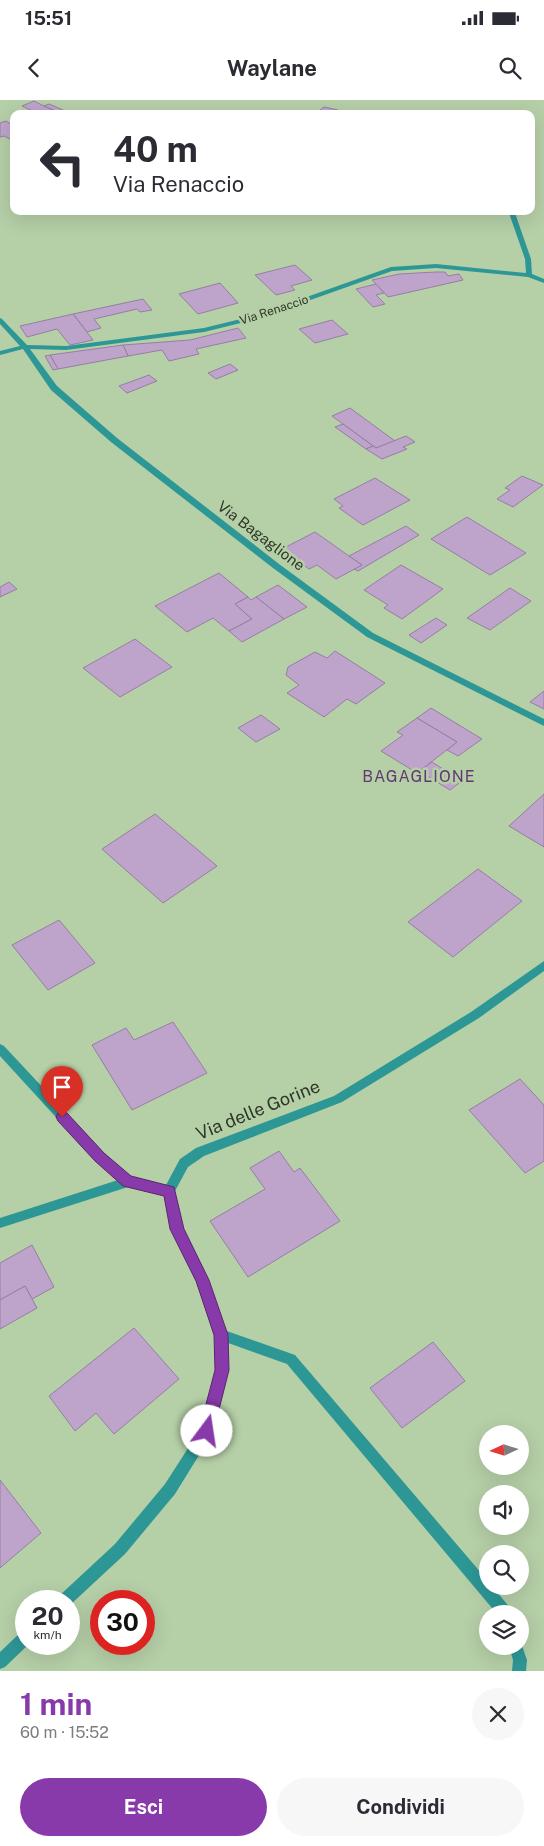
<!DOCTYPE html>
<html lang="it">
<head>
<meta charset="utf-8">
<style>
  body { margin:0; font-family:"Public Sans",sans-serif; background:#f7f7f7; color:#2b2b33; height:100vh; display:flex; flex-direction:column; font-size:19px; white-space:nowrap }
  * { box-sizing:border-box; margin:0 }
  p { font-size:16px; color:#7c7c81 }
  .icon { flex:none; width:28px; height:28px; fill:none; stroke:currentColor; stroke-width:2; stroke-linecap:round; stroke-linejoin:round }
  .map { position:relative; height:1571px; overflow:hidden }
  .sheet { display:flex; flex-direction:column; background:#fff; flex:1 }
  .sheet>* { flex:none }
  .top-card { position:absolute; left:10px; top:10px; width:525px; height:105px; border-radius:10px; box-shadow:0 5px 20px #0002; background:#fff; color:#2b2b33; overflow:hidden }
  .needle { width:32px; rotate:266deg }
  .tools { position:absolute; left:479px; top:1325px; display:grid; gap:10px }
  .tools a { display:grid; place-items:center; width:50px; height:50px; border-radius:50%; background:#fff; box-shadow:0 5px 20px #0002; font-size:25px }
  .speed { position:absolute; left:15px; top:1490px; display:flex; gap:10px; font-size:25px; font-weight:700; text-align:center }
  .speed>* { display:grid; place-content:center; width:65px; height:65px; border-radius:50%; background:#fff; box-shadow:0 5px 20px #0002; line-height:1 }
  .speed small { font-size:12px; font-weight:400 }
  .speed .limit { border:8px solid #d22; background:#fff; color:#111 }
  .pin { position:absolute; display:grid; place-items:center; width:42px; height:42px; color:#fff; margin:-51px -21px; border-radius:50% 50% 50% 0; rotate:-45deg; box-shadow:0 0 5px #0007 }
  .pin .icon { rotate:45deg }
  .me { position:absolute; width:55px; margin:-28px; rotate:14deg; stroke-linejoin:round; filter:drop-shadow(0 0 4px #0008) }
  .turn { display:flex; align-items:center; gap:18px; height:105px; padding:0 20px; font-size:22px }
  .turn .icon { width:65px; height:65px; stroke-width:2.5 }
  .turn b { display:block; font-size:35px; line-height:42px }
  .round { display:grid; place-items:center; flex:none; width:52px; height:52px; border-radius:26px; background:#f7f7f7 }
  .summary { display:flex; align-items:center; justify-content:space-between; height:85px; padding:0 20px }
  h1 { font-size:30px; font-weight:700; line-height:38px; color:#893aaa }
  .cta { display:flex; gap:10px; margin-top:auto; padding:10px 20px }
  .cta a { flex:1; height:58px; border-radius:30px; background:#893aaa; color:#fff; font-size:20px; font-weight:700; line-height:58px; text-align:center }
  .cta a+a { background:#f7f7f7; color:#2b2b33 }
  .status { display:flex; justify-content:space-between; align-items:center; height:35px; padding:0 25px; background:#fff; direction:ltr }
  .status svg { height:14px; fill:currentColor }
  header { display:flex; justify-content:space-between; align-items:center; height:65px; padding:0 20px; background:#fff; font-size:22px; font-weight:700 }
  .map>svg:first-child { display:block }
  .building { fill:#bea4cb; stroke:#977ea3 }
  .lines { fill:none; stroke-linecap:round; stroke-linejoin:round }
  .lane { fill:#2d9796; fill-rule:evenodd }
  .street { fill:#2d9796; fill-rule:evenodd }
  .route { fill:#893aaa; stroke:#59266e }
  .labels { text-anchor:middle; stroke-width:5; stroke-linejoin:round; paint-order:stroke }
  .far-street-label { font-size:12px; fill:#2e3828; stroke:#b5cfa7 }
  .street-label { font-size:15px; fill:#2e3828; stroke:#b5cfa7 }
  .neighbourhood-label { font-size:16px; letter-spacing:1px; fill:#603971; stroke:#b5cfa7 }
  .near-street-label { font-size:18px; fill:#2e3828; stroke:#b5cfa7 }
</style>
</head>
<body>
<div class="status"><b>15:51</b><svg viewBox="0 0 49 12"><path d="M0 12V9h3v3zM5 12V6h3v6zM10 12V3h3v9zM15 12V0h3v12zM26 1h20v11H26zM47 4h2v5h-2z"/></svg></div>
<header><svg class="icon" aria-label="back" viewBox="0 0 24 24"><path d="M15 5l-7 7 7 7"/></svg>Waylane<svg class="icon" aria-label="search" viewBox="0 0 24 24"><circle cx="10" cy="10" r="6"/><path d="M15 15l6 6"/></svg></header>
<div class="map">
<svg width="544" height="1571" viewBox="0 0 544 1571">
  <rect width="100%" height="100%" fill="#b5cfa7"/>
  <!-- building -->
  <g class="building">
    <path d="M34 1 44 6 61 13 39 14 22 6Z"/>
    <path d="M49 4 63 10 58 12 44 6Z"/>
    <path d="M324 7 338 10 334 14H315Z"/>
    <path d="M6 21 14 26V39L12 40 4 36 0 37V23Z"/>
    <path d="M295 165 312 180 291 186 295 190 276 195 255 175Z"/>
    <path d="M436 172H445L448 176 459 174 463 180 388 197 372 180 399 174Z"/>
    <path d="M220 183 238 203 198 214 179 194Z"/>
    <path d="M376 184 384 193 376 195 385 204 373 207 356 189Z"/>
    <path d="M143 199 152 210 140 212 137 209 94 219 101 228 87 232 73 214Z"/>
    <path d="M73 214 93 240 70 245 57 229 27 237 20 226Z"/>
    <path d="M332 220 348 234 315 243 299 229Z"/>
    <path d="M238 228 246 238 196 249 199 254 169 261 162 250 128 256 123 245 190 240Z"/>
    <path d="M123 245 128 256 58 269 50 255Z"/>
    <path d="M50 255 58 269 53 270 45 256Z"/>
    <path d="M230 264 238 270 216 279 208 273Z"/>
    <path d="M149 275 157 281 127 293 119 286Z"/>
    <path d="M350 308 395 341 376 348 332 316Z"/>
    <path d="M343 324 373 346 366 349 335 327Z"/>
    <path d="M406 336 415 342 403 347 407 349 382 359 366 349 373 346 376 348Z"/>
    <path d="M522 376 543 385 513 407 497 399 510 390 505 388Z"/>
    <path d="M375 378 410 400 363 425 339 408 343 406 334 399Z"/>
    <path d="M467 417 526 453 490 475 431 439Z"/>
    <path d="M406 426 419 435 358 471 354 469 362 465 349 456Z"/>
    <path d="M315 432 349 456 362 465 336 479 317 465 309 469 282 449Z"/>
    <path d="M401 465 443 489 402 519 384 508 388 505 364 490Z"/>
    <path d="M219 473 248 497 235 504 252 519 229 531 213 518 187 532 155 506Z"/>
    <path d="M9 482 17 489 0 497V487Z"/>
    <path d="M278 485 307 507 284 519 256 497Z"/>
    <path d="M510 488 531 501 490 530 467 518Z"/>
    <path d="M248 497 251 500 256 497 284 519 242 542 229 531 252 519 235 504Z"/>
    <path d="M436 518 447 525 421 543 409 535Z"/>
    <path d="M135 539 172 567 120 597 83 568Z"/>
    <path d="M335 551 385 583 356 604 347 599 324 617 287 593 299 585 286 575 288 567 315 552 327 558Z"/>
    <path d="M544 591V609L530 602Z"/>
    <path d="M431 608 482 639 458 656 447 650 457 642 417 618Z"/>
    <path d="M261 615 280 629 256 642 238 628Z"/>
    <path d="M417 618 457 642 417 673 381 651 403 635 397 632Z"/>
    <path d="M432 662 462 681 450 690 419 671Z"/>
    <path d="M544 694V747L509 726Z"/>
    <path d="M155 714 217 766 163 803 102 749Z"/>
    <path d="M478 769 522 801 453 857 408 822Z"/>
    <path d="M59 820 95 863 48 890 12 845Z"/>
    <path d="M173 922 207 973 132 1010 92 945 126 928 134 940Z"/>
    <path d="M520 979 544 1005V1061L525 1073 469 1010Z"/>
    <path d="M279 1051 294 1072 300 1068 340 1121 248 1177 210 1121 265 1089 250 1068Z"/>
    <path d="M32 1145 54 1187 32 1199 25 1186 0 1200V1163Z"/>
    <path d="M25 1186 37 1208 0 1229V1200Z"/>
    <path d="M134 1228 179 1279 114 1334 96 1313 75 1331 49 1296Z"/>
    <path d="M433 1242 465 1281 402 1328 370 1288Z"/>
    <path d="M0 1380 41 1433 0 1468Z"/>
  </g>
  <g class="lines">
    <!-- lane -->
    <g class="lane">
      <path d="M221 1229 295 1255 488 1481V1486H492L511 1509 513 1514H497L287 1264 217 1239 215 1235 217 1231Z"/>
      <path d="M520 1540 527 1560 526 1571H512L513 1560 509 1546H520Z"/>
    </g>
    <!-- street -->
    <g class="street">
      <path d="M512 111 515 113 531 159 532 174 544 179V183L528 177 436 168 392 171 257 219 204 232 66 250 30 249 57 286 117 338 279 464 373 533 544 619V626L367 537 273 468 111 342 51 290 23 249 0 255V251L20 246 0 224V218L2 219 27 245 66 246 204 228 253 216 391 167 436 164 526 173 525 159 509 113Z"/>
      <path d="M544 861V871L479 918 342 1002 204 1056 188 1067 175 1091 183 1128 208 1180 227 1235 228 1270 214 1331 175 1394 125 1454 69 1506V1501H57L59 1496 115 1444 165 1384 201 1328 216 1270 215 1235 196 1181 171 1129 164 1095 128 1087 0 1128V1118L118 1080 96 1061 0 956V944L4 946 104 1053 131 1077 166 1085 180 1059 196 1048 334 996 471 912Z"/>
      <path d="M26 1530V1544H29L5 1567 0 1569V1552L21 1532Z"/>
    </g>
  </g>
  <!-- route -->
  <path class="route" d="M62 1011 67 1013 104 1053 131 1076 174 1087 184 1129 209 1180 228 1235 229 1270 212 1337 207 1339 202 1337 199 1331 215 1270 214 1235 196 1181 170 1129 164 1096 123 1086 95 1061 58 1021 56 1017 58 1013Z"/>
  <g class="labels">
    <!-- far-street labels -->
    <g class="far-street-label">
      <text transform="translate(274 210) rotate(-18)" y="4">Via Renaccio</text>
    </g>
    <!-- street labels -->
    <g class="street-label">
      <text transform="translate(261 436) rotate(37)" y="5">Via Bagaglione</text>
    </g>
    <!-- neighbourhood labels -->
    <g class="neighbourhood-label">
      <text x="419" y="682">BAGAGLIONE</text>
    </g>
    <!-- near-street labels -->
    <g class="near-street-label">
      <text transform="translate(258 1010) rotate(-22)" y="6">Via delle Gorine</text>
    </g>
  </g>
</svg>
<div class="tools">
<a><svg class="needle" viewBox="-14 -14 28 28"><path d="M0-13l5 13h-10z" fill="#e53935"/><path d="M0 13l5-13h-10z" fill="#7c7c81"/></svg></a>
<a><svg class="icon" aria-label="sound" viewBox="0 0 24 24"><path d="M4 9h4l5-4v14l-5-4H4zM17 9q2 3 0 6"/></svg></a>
<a><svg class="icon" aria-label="search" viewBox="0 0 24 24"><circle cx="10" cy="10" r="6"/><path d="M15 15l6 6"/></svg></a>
<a><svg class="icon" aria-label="layers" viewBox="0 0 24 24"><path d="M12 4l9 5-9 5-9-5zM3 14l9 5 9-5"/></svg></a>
</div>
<div class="speed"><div>20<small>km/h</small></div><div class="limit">30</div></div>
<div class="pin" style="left:62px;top:1017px;background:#d93025"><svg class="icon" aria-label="arrive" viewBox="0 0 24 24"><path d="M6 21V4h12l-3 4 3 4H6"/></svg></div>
<svg class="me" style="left:207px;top:1331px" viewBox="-20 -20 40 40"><circle r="19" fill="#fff"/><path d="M0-13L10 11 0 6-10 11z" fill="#893aaa"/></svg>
<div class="top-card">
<div class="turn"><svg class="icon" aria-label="left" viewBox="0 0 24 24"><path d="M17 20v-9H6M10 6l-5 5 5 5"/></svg><div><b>40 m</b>Via Renaccio</div></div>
</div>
</div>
<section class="sheet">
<div class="summary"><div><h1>1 min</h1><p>60 m · 15:52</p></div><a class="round"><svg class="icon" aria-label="close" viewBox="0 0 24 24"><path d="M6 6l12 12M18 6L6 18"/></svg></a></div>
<div class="cta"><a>Esci</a><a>Condividi</a></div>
</section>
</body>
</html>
